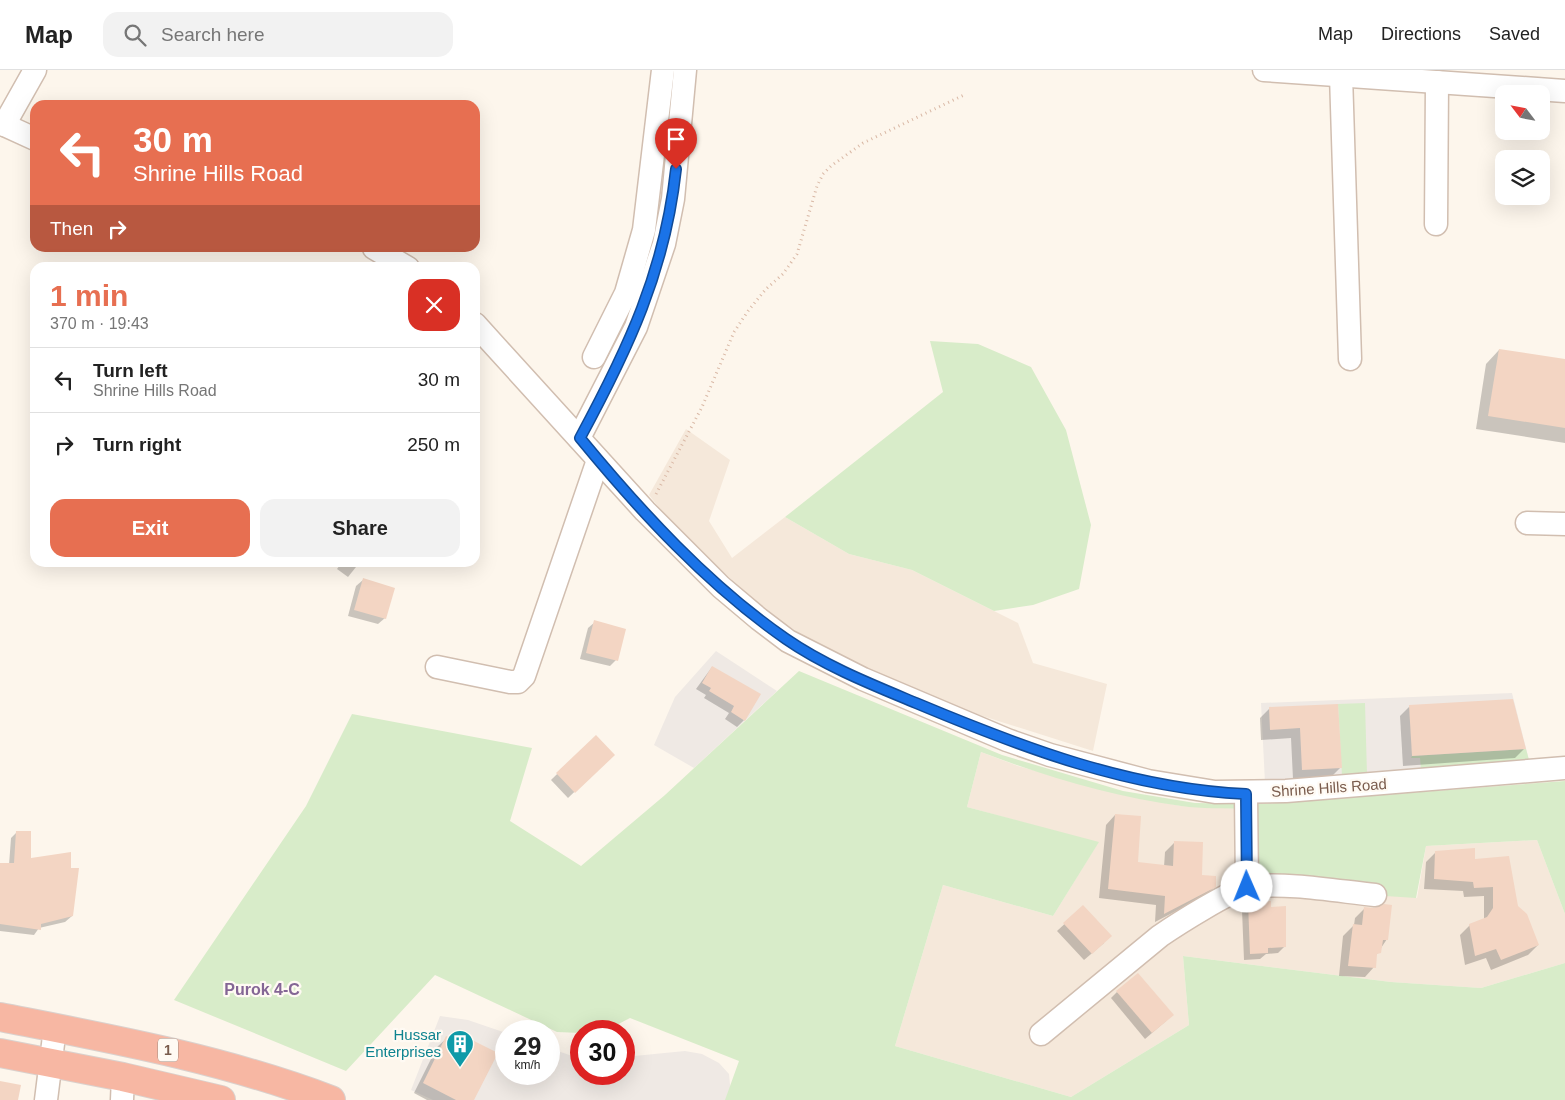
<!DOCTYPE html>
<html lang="en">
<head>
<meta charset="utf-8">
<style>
  body { margin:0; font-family:Helvetica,sans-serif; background:#f2f2f2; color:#222; height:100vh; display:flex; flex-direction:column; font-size:19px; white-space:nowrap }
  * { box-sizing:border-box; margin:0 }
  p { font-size:16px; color:#767676 }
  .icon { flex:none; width:28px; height:28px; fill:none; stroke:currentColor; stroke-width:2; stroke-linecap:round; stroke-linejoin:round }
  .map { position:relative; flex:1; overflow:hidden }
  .panel { position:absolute; left:30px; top:192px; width:450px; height:305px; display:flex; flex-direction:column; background:#fff; border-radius:15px; box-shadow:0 5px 20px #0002 }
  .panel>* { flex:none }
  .guide { position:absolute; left:30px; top:30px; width:450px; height:152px; border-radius:15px; box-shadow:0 5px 20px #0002; background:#e76f51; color:#fff; overflow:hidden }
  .needle { width:32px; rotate:302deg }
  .fabs { position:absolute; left:1495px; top:15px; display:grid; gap:10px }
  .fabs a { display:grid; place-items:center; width:55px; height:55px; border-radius:10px; background:#fff; box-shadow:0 5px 20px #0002; font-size:25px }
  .speed { position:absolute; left:495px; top:950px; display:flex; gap:10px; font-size:25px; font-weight:700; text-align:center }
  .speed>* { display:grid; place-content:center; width:65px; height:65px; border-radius:50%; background:#fff; box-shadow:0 5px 20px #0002; line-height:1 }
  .speed small { font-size:12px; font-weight:400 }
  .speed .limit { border:8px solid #d22; background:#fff; color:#111 }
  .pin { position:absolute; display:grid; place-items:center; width:42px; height:42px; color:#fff; margin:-51px -21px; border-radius:50% 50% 50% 0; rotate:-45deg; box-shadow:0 0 5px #0007 }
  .pin .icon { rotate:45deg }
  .me { position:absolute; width:55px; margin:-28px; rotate:359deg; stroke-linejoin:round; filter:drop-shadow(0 0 4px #0008) }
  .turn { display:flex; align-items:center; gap:18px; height:105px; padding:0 20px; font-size:22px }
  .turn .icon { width:65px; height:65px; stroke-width:2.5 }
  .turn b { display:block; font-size:35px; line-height:42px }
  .then { display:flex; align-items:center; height:48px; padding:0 20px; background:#0003; gap:10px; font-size:19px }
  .round { display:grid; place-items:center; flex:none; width:52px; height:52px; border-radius:15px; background:#f2f2f2 }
  .overview { display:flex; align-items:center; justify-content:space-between; height:85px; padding:0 20px }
  h1 { font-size:30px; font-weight:800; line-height:38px; color:#e76f51 }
  .button { display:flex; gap:10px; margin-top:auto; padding:10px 20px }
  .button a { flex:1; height:58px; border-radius:15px; background:#e76f51; color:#fff; font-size:20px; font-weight:800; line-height:58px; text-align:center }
  .button a+a { background:#f2f2f2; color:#222 }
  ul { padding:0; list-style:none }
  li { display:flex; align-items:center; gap:15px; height:65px; padding:0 20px; border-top:1px solid #e0e0e0 }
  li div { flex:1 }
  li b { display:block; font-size:19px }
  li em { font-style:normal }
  header { display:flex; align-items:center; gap:30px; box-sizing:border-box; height:70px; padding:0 25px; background:#fff; border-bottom:1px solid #e0e0e0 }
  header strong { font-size:24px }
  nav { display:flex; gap:28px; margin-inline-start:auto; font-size:18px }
  .search { width:350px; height:45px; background:#f2f2f2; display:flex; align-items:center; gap:12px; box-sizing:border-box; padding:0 18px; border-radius:15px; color:#767676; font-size:19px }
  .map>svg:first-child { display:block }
  .residential { fill:#f5e8da }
  .industrial { fill:#efe9e4 }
  .green { fill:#d8ecc9 }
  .shadow { fill:#0003 }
  .building { fill:#f3d5c3 }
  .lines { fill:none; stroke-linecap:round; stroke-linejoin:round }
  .minor-casing { stroke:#d1beb0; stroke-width:25 }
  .highway-casing { stroke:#dad1cd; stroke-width:30 }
  .path { stroke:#d9b8a5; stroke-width:3; stroke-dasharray:1 4; stroke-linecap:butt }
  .minor { stroke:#fff; stroke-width:22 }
  .highway { stroke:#f7b7a3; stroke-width:28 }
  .route-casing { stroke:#114b97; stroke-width:12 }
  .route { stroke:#1a73e8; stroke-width:9 }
  .labels { text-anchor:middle; stroke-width:4.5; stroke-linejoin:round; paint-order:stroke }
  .shield { fill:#fffaf3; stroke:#a28b7f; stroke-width:1 }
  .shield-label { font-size:14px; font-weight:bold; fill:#7a5c4d }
  .street-label { font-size:15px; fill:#7a5c4d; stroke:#fffaf3 }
  .culture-label { font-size:15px; fill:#0d838f; stroke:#fffaf3; text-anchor:end }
  .neighbourhood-label { font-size:16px; font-weight:bold; fill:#846695; stroke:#fffaf3 }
</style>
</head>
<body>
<header>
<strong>Map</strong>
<div class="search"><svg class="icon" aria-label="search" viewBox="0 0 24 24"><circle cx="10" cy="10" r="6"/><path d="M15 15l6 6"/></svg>Search here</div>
<nav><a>Map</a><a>Directions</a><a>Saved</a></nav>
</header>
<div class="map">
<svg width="1565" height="1030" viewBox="0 0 1565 1030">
  <rect width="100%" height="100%" fill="#fdf6ec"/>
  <!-- residential -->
  <g class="residential">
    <path d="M686 359 730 390 709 451 732 488 785 447 849 484 912 500 1018 553 1033 593 1107 614 1093 681 948 635 819 577 763 538 676 459 649 425Z"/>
    <path d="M981 682 1018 696 1124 725 1181 736 1246 739 1417 828 1426 776 1537 770 1565 844V893L1481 918 1391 912 1183 886 1189 955 1071 1027 895 976 943 815 1053 846 1098 773 967 737Z"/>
  </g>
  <!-- industrial -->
  <g class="industrial">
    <path d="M716 581 777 621 694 698 654 675 675 627Z"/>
    <path d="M1512 623 1529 690 1265 713 1261 633Z"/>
    <path d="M440 946 468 950 506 963V1004H549V978L581 989V1004H624V987L685 981 702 984 719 993 729 1004 731 1025 729 1030H433L411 1020Z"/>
  </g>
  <!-- green -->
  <g class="green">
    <path d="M930 271 978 274 1031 297 1066 360 1091 455 1079 519 1033 535 994 541 912 500 849 484 785 447 943 322Z"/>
    <path d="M799 601 1002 685 1123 721 1195 733 1262 734 1565 711V844L1537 770 1426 776 1416 828 1247 817 1246 739C1224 738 1202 739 1181 736 1113 727 1044 706 981 682L967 737 1099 772 1053 846 943 815 895 976 1071 1027 1189 955 1183 886 1391 912 1481 918 1565 893V1030H725L739 991 630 948 605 961H581V963L557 962 435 905 346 1001 174 930 306 736 352 644 532 678 510 751 581 796 665 725Z"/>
    <path d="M1365 633 1367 704 1342 706 1338 634Z"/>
    <path d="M1526 679 1529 690 1421 699 1420 688H1411L1412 686Z"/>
  </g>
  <!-- shadow -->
  <g class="shadow">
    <path d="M1499 280 1565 290V373L1476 359 1486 294Z"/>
    <path d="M342 492H360L348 507 337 499Z"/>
    <path d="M363 510 385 548 378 554 348 546 356 516Z"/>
    <path d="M595 552 616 590 610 596 580 589 588 558Z"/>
    <path d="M712 597 744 650 737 657 725 649 729 643 704 628 706 625 696 619Z"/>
    <path d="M1337 635 1341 697 1331 707 1293 709 1291 668 1261 670 1260 648 1270 638Z"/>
    <path d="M1410 636 1525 678 1515 688 1403 696 1400 646Z"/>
    <path d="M596 666 613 685 568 728 551 710Z"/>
    <path d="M1115 745 1136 793 1164 797 1165 782 1174 773 1200 806 1215 816 1205 826 1155 852 1156 835 1099 828 1106 755Z"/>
    <path d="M17 762 30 790 72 846 65 852 39 858 34 865 0 861V795H9L11 768Z"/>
    <path d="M1436 782 1473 790 1517 836 1538 875 1528 885 1491 900 1486 888 1465 895 1460 865 1470 855 1484 849V826L1464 827 1463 821 1424 819 1426 792Z"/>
    <path d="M1249 833 1285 876 1278 883 1266 884 1260 889 1244 890 1242 840Z"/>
    <path d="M1083 837 1104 873 1084 890 1057 861Z"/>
    <path d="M1365 838 1387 869 1375 887 1374 897 1365 907 1339 906 1343 866 1354 855 1355 848Z"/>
    <path d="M1117 922 1166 951 1145 969 1111 928Z"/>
    <path d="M459 965 473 1030H427L414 1023 437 977 447 968 453 971Z"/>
  </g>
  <!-- building -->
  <g class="building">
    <path d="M1499 279 1565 289V358L1488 346Z"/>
    <path d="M363 508 395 518 386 549 354 540Z"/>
    <path d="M594 550 626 559 618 591 586 583Z"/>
    <path d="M712 596 761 624 745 651 731 642 734 636 709 621 711 618 702 613Z"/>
    <path d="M1513 629 1526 679 1412 686 1409 635Z"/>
    <path d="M1338 634 1342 698 1302 700 1300 658 1270 660 1269 637Z"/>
    <path d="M596 665 615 685 575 723 556 703Z"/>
    <path d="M1115 744 1141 746 1138 792 1173 796 1174 771 1203 772 1202 805 1216 806V817L1164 844 1165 826 1108 819Z"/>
    <path d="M16 761H31V788L71 782V798H79L73 846 41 854V860L0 854V793H14Z"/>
    <path d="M1475 778V789L1509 786 1518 836 1527 844 1539 875 1501 890 1496 879 1475 886 1469 854 1487 847 1493 838V817L1474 818 1473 812 1434 809 1435 781Z"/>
    <path d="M1271 831V837L1286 836V877L1268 878V883L1250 884 1248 832Z"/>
    <path d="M1384 834 1392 835 1388 870H1383L1381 883 1377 884 1376 898 1348 896 1353 854 1362 855 1364 837 1374 838Z"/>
    <path d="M1083 835 1112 866 1092 884 1063 853Z"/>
    <path d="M1138 903 1174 945 1152 963 1116 921Z"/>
    <path d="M458 963 498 983 474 1030H456L423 1013 446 966 455 970Z"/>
    <path d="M0 1011 21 1015 18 1030H0Z"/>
  </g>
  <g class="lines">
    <defs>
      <g id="minor">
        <path d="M1264 0 1565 21"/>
        <path d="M1341 5 1350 289"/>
        <path d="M0 53 35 69"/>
        <path d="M4 55 35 0"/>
        <path d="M1436 154 1437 12"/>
        <path d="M374 178 408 198"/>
        <path d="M475 254 645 441 721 517 759 549 788 571 863 609 1007 670 1050 685 1148 711 1215 722 1286 721 1565 698"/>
        <path d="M594 287 626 223 644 160 663 0"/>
        <path d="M579 368 636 257 664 174 673 129 685 0"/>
        <path d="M1527 453 1565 454"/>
        <path d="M437 597 510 612H518L524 606 598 390"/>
        <path d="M1246 724 1247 817"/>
        <path d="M1041 964 1160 866C1176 855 1231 820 1248 817 1287 812 1336 821 1375 825"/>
        <path d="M46 1030 55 958"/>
        <path d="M122 1030 123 1007"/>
      </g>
      <g id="highway">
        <path d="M0 947C112 969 223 989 331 1030"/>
        <path d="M0 983 123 1007 221 1030"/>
      </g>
    </defs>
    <!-- minor casing -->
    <use href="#minor" class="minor-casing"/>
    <!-- highway casing -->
    <use href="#highway" class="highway-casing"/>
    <!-- path -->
    <path class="path" d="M656 424 702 337 734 262 748 241 766 219 783 204 797 184 817 116 823 104 831 96 863 73 964 25"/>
    <!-- minor -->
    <use href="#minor" class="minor"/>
    <!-- highway -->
    <use href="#highway" class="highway"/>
  </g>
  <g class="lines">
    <defs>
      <path id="route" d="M676 99C665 201 628 279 580 368 640 441 708 515 786 569 825 596 873 615 916 633 1021 677 1130 719 1246 724L1247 817"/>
    </defs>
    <!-- route casing -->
    <use href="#route" class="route-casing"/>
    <!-- route -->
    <use href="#route" class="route"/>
  </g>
  <!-- icons -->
  <defs>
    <symbol id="building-pin" viewBox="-11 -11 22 30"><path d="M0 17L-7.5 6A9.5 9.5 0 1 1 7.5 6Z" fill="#0f9aa8" stroke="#fffaf3"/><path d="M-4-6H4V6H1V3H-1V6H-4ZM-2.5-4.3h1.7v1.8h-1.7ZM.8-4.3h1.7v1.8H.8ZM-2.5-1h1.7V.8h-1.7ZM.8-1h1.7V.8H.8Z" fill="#fff"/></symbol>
  </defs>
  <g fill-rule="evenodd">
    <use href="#building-pin" x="444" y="958" width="32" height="43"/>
  </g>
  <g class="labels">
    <!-- shield labels -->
    <rect class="shield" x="158" y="968.5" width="20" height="23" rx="4"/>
    <g class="shield-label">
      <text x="168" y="985">1</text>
    </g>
    <!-- street labels -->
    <g class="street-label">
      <text transform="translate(1329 718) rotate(-4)" y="5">Shrine Hills Road</text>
    </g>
    <!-- culture labels -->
    <g class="culture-label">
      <text x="441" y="970">Hussar<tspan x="441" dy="17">Enterprises</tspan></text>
    </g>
    <!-- neighbourhood labels -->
    <g class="neighbourhood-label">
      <text x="262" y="925">Purok 4-C</text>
    </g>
  </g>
</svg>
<div class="fabs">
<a><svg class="needle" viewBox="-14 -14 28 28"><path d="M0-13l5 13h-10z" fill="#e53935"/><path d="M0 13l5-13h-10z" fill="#767676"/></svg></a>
<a><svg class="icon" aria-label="layers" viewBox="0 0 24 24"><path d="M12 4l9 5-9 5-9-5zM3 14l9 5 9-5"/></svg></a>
</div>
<div class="speed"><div>29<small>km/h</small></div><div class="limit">30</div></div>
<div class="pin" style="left:676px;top:99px;background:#d93025"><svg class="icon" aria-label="arrive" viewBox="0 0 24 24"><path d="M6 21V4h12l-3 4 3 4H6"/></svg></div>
<svg class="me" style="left:1247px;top:817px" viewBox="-20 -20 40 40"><circle r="19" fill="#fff"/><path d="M0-13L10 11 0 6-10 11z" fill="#1a73e8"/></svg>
<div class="guide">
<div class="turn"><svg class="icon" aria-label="left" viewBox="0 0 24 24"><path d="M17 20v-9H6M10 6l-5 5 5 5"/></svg><div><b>30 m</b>Shrine Hills Road</div></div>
<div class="then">Then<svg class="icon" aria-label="right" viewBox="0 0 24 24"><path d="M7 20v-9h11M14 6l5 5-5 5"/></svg></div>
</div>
<section class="panel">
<div class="overview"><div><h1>1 min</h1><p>370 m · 19:43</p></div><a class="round" style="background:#d93025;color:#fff"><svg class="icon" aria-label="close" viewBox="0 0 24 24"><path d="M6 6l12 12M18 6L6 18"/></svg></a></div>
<ul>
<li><svg class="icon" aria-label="left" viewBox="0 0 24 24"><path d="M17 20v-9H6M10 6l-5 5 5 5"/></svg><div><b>Turn left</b><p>Shrine Hills Road</p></div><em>30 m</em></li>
<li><svg class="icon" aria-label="right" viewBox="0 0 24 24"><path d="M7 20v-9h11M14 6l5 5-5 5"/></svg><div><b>Turn right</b></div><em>250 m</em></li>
</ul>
<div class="button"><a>Exit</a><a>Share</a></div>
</section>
</div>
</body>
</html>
